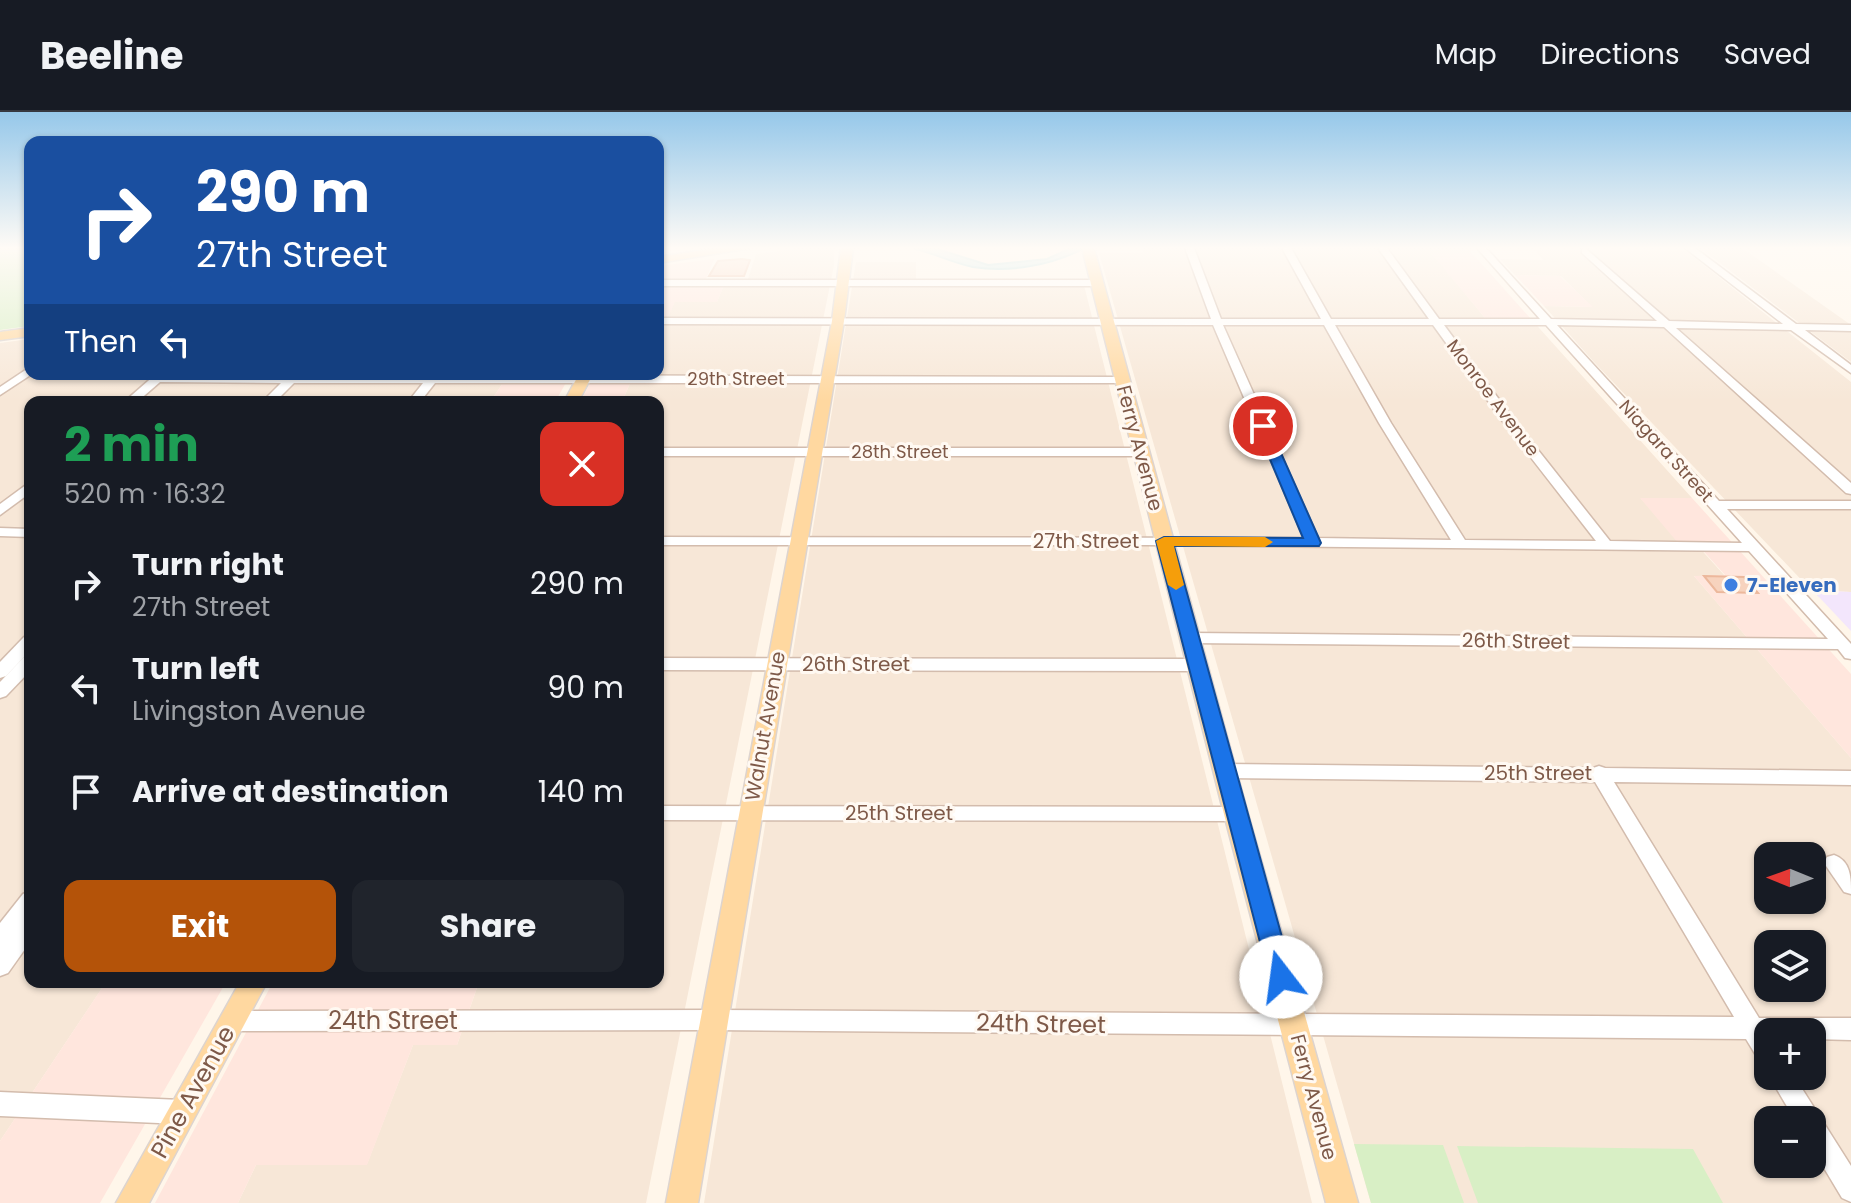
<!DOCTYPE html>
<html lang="en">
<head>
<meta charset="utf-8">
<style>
  body { margin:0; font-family:Poppins,sans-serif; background:#20242c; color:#f1f3f6; height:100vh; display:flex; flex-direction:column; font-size:30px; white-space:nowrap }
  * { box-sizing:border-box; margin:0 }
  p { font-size:26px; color:#9ea1a6 }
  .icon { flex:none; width:44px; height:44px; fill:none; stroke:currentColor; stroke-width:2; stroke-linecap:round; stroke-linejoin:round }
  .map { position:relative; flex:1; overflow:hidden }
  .details { position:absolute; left:24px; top:284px; width:640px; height:592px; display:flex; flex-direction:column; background:#171b24; border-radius:16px; box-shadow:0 2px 6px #0004 }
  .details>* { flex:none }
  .hud { position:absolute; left:24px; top:24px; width:640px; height:244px; border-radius:16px; box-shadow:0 2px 6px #0004; background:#1a4fa0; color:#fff; overflow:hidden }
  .needle { width:52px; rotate:271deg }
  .tools { position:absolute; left:1754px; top:730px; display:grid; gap:16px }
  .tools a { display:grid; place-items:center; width:72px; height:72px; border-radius:16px; background:#171b24; box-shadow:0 2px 6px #0004; font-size:40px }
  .pin { position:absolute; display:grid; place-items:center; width:68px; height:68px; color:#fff; margin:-34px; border:4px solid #fff; border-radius:50%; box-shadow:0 2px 8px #0007 }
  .me { position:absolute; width:88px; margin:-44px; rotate:345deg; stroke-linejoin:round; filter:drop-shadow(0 0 6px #0008) }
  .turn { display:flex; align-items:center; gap:28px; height:168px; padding:0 40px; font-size:36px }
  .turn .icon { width:104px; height:104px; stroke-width:2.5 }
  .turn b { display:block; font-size:56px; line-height:68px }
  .then { display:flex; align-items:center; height:76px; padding:0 40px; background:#0003; gap:16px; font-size:30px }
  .round { display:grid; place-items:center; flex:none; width:84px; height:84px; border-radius:16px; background:#20242c }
  .summary { display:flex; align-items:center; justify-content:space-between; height:136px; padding:0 40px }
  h1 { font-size:48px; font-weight:700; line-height:60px; color:#1e9e55 }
  .button { display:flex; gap:16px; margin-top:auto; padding:16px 40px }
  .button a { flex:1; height:92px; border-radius:16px; background:#b45309; color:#fff; font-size:32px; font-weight:700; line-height:92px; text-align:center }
  .button a+a { background:#20242c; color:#f1f3f6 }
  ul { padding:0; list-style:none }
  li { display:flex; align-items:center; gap:24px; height:104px; padding:0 40px }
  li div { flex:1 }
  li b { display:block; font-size:30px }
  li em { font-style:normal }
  header { display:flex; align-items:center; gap:48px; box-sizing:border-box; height:112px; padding:0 40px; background:#171b24; border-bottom:2px solid #363941 }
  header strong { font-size:38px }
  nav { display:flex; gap:44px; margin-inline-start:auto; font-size:28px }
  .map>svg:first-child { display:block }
  .residential { fill:#f7e7d7; fill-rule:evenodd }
  .commercial { fill:#ffe6dd }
  .education { fill:#f3e6fc }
  .green { fill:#d8efc5 }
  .water { fill:#bbe6ec; stroke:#9fd7df; stroke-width:2 }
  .building { fill:#f7d3be; stroke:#ecb89c; stroke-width:2 }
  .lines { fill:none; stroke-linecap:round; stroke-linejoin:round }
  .minor-casing { stroke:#d3bcad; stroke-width:3 }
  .major-casing { stroke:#ddd4cf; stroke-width:3 }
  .minor { fill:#fff; fill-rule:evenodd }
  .major { fill:#ffd8a0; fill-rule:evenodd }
  .route { fill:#1a73e8; stroke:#114b97; stroke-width:2 }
  .slow { fill:#f59e0b }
  .shop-dot { fill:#3f7fe0; stroke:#fff9f2; stroke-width:3 }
  .labels { text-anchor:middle; stroke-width:6; stroke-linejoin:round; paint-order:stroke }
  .far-street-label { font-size:18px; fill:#7e5948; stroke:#fff9f2 }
  .street-label { font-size:20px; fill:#7e5948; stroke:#fff9f2 }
  .shop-label { font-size:20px; font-weight:bold; fill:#366cbe; stroke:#fff9f2; text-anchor:start }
  .near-street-label { font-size:24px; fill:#7e5948; stroke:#fff9f2 }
</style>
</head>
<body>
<header>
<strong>Beeline</strong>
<nav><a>Map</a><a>Directions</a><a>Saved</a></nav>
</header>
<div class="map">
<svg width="1851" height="1091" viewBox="0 0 1851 1091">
  <rect width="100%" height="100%" fill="#fff6ea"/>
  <!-- residential -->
  <g class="residential">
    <path d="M801 136H834V153L646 1091H238L256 1053 367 1052 413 933H457L479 870H658V317L664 301H658V290H622L634 262H658V214L664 213 674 190H717L726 168 748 167 756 142Z"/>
    <path d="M1142 136H1469L1472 141H1432L1485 206 1531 207 1692 386 1641 387 1696 432 1725 464H1694L1851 646V1091H1371L1099 141H1143ZM1768 744H1812V788H1768ZM1768 832H1812V876H1768ZM1768 920H1812V964H1768ZM1768 1008H1812V1052H1768Z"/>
    <path d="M1700 136H1742L1851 213V250Z"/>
    <path d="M1535 138 1686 139 1851 270V480L1811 478 1594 250 1544 194 1592 195 1561 164 1515 163 1500 147 1543 148Z"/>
    <path d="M856 150H916V168L1083 169 1312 1091H704Z"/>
    <path d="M30 227V262H173L169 265 282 267 287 262H509L490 290H30V870H106L0 1029V231Z"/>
  </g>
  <!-- commercial -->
  <g class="commercial">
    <path d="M1431 141H1472L1531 207 1485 206Z"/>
    <path d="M714 147 706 167 726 168 717 190H675L664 214H658V154Z"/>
    <path d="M1515 163 1560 164 1593 195 1544 194Z"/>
    <path d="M509 262H571L555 290H490Z"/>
    <path d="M595 262H634L622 290H580Z"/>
    <path d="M1640 386H1692L1851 562V646L1694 464 1725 463 1697 432H1679Z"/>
    <path d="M106 870H226L100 1091H0V1029Z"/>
    <path d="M273 870H479L457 933H413L367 1053H256L238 1091H155Z"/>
  </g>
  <!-- education -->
  <path class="education" d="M1811 478 1851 480V519L1820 486Z"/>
  <!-- green -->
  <g class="green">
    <path d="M0 136H30V214L0 218Z"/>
    <path d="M1354 1032 1443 1033 1464 1091H1371Z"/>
    <path d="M1457 1034 1693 1037 1723 1091H1478Z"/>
  </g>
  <!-- water -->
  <path class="water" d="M913 136H934L988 153 1047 147 1071 136H1084C1053 153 1009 161 973 155 953 151 933 141 913 136Z"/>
  <!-- building -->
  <g class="building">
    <path d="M742 147 750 148 744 164H709L718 149Z"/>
    <path d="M1704 464 1744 465 1758 481 1717 480Z"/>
  </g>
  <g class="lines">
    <defs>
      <g id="minor">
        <path d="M1185 136H1194L1221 207H1321L1282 136H1291L1331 207H1429L1378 136H1387L1439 207H1540L1477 136H1486L1551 207 1657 209 1582 141V137L1585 136 1669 209 1783 212 1685 136H1695L1796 212 1851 213V219L1805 218 1851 253V261L1791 218 1676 216 1851 371V382L1846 381 1664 215 1557 213 1719 389H1851V397H1727L1851 532V547L1845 546 1838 537 1190 531 1182 526 1190 521 1828 527 1749 439 1146 433H658V425L1304 426 1213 213 658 212V206L1211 207ZM1223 213H1324L1379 311 1451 428 1318 426ZM1335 213H1433L1504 311 1596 429 1465 428 1391 311ZM1444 213H1546L1742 431 1610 429 1512 305Z"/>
        <path d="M658 168H1097L1102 171 1097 174H658Z"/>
        <path d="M30 255 32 262 0 283V275Z"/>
        <path d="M156 262 1123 265 1129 268 1123 271H435L420 290H408L423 271H294L275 290H262L281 271 160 270 137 290H124Z"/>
        <path d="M658 336H1142L1148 340 1142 344H658Z"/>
        <path d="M30 370V381L0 403V392Z"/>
        <path d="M0 416 30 417V425L0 424Z"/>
        <path d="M30 524V539L6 564 0 566V550L24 525Z"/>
        <path d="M30 544V559L6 584 0 586V570L24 545Z"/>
        <path d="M658 546 1197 547 1205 553 1197 559 658 558Z"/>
        <path d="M1225 652 1593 656 1599 654 1605 656 1851 659V673L1614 670 1759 906H1851V928L1812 927V920H1768V953L1760 950 1746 927 714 918 231 919 223 916 220 909 223 902 231 899 714 898 1734 905 1595 670 1225 666 1219 664 1216 659 1219 654Z"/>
        <path d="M658 694 1236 695 1243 697 1245 702 1243 707 1236 709 658 708Z"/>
        <path d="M1834 743C1851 749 1851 766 1851 782L1844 780 1824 751 1827 745Z"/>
        <path d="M30 779V830L8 861 0 864V811L23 782Z"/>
        <path d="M1769 964H1794L1851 1054V1090L1842 1086 1812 1036V1008H1795Z"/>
        <path d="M0 980 181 988 189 992 193 1000 189 1008 181 1012 0 1004Z"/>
      </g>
      <g id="major">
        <path d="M718 136H751L658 151V145Z"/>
        <path d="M841 136H853L844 209 698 1091H666L832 209Z"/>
        <path d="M1082 136H1094L1248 702 1358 1091H1326L1224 702Z"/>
        <path d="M30 216V224L0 228V220Z"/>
        <path d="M579 262H593L578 290H564Z"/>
        <path d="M240 870H267L149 1091H116Z"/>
      </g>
    </defs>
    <!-- minor casing -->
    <use href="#minor" class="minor-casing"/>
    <!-- major casing -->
    <use href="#major" class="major-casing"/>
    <!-- minor -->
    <use href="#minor" class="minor"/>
    <!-- major -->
    <use href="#major" class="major"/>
  </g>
  <!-- sky -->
  <linearGradient id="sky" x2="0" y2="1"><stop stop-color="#96c8ea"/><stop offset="0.47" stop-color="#fffbf6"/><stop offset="1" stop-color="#fffbf6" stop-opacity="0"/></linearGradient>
  <rect width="1851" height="289" fill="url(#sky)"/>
  <!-- route -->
  <path class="route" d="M1263 310 1269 314 1321 431 1319 434H1174L1293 865 1290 872 1281 876 1272 872 1269 865 1156 429 1164 425 1303 426 1256 314Z"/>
  <!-- slow -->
  <path class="slow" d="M1164 425H1265L1273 430 1265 435 1174 434 1184 473 1176 478 1168 473 1156 429Z"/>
  <!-- markers -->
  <circle class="shop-dot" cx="1731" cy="473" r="8"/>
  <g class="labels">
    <!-- far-street labels -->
    <g class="far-street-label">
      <text x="736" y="273">29th Street</text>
      <text transform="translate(1493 286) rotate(53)" y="6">Monroe Avenue</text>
      <text transform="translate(1666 339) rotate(48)" y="6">Niagara Street</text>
      <text x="900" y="346">28th Street</text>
    </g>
    <!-- street labels -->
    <g class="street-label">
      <text transform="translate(1140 336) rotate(75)" y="7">Ferry Avenue</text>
      <text x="1086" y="436">27th Street</text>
      <text transform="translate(1516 529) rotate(1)" y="7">26th Street</text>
      <text x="856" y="559">26th Street</text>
      <text transform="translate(765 614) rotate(-80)" y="7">Walnut Avenue</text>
      <text x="1538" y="668">25th Street</text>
      <text x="899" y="708">25th Street</text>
      <text transform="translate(1314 985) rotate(75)" y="7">Ferry Avenue</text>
    </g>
    <!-- shop labels -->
    <g class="shop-label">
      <text x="1747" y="480">7-Eleven</text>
    </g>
    <!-- near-street labels -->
    <g class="near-street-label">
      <text x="393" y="917">24th Street</text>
      <text transform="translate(1041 912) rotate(1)" y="8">24th Street</text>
      <text transform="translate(193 980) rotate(-61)" y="8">Pine Avenue</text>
    </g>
  </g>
</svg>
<div class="tools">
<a><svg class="needle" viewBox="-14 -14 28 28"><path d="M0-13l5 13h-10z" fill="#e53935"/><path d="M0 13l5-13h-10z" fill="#9ea1a6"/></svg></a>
<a><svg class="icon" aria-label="layers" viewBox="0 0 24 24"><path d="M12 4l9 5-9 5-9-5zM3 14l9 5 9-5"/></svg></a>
<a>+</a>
<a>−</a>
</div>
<div class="pin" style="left:1263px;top:314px;background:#d93025"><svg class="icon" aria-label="arrive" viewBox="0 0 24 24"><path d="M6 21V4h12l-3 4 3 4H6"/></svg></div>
<svg class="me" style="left:1281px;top:865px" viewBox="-20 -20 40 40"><circle r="19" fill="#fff"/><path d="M0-13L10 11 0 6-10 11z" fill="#1a73e8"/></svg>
<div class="hud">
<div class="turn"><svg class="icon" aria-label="right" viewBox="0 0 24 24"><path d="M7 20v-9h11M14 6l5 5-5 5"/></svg><div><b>290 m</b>27th Street</div></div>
<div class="then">Then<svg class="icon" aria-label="left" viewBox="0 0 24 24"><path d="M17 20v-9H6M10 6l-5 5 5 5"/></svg></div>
</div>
<section class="details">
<div class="summary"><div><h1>2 min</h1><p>520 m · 16:32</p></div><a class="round" style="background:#d93025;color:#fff"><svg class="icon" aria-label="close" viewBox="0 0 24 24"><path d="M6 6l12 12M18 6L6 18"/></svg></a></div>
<ul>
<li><svg class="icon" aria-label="right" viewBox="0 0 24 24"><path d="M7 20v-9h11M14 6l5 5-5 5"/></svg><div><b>Turn right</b><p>27th Street</p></div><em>290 m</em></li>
<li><svg class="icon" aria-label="left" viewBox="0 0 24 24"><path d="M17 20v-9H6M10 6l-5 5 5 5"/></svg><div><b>Turn left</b><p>Livingston Avenue</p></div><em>90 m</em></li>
<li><svg class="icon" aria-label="arrive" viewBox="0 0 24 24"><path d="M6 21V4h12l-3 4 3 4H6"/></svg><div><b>Arrive at destination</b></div><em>140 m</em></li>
</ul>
<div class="button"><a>Exit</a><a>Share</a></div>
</section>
</div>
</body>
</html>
